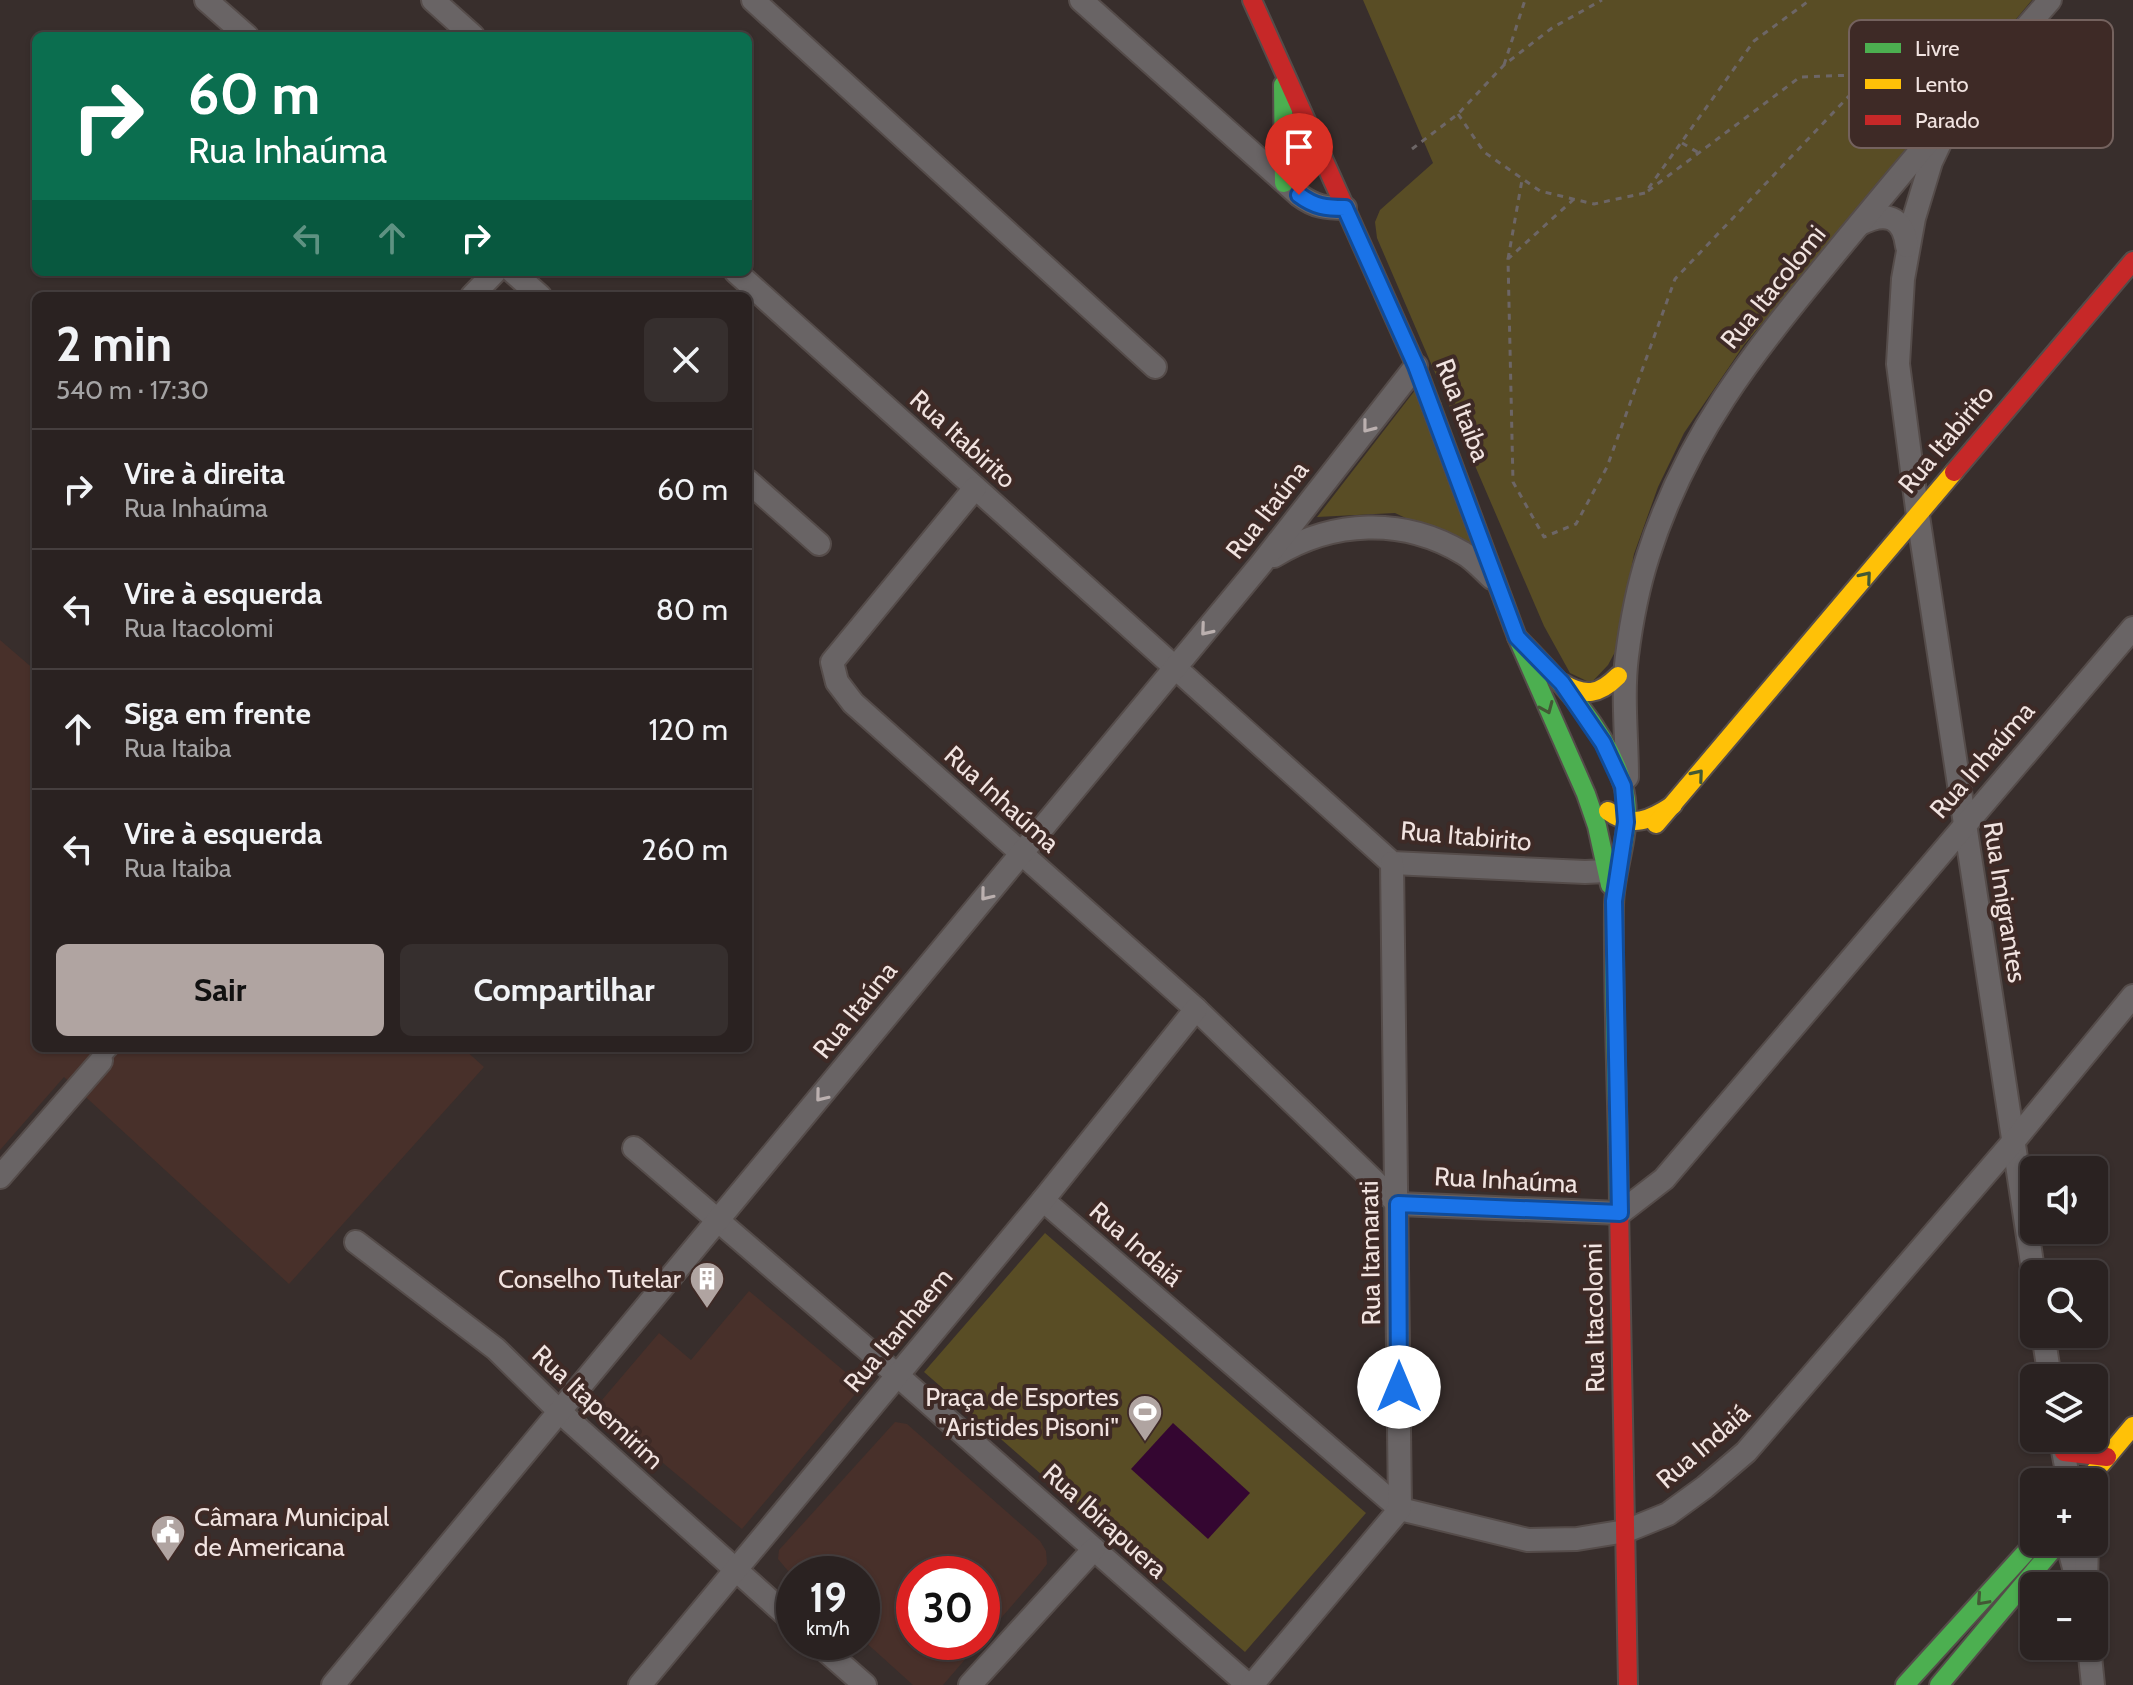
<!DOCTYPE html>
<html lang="pt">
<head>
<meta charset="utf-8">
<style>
  body { margin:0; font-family:Cabin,sans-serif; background:#362f2e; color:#f1f3f6; height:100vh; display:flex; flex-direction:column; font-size:30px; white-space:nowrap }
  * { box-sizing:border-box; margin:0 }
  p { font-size:26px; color:#a5a4a5 }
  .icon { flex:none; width:44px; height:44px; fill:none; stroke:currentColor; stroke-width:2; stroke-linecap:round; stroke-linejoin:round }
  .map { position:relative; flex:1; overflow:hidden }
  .sheet { position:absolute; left:32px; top:292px; width:720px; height:760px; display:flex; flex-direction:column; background:#2a2221; border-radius:12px; box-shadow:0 2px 6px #0004,0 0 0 2px #463f3f }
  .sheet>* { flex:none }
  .banner { position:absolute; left:32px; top:32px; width:720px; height:244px; border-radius:12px; box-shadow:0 2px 6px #0004,0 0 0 2px #463f3f; background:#0b6e4f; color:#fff; overflow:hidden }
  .controls { position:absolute; left:2020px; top:1156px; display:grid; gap:16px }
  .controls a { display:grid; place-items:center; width:88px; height:88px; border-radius:12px; background:#2a2221; box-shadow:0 2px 6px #0004,0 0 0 2px #463f3f; font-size:40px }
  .speed { position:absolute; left:776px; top:1556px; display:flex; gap:16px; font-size:40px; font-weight:700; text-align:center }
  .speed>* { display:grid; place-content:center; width:104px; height:104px; border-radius:50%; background:#2a2221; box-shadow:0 2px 6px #0004,0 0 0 2px #463f3f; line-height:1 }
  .speed small { font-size:20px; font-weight:400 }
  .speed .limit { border:12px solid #d22; background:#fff; color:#111 }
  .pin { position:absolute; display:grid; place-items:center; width:68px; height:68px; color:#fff; margin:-82px -34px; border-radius:50% 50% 50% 0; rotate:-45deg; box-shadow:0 0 8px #0007 }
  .pin .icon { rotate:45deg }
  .me { position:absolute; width:88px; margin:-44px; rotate:0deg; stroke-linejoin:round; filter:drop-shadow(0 0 6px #0008) }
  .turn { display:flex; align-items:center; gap:28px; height:168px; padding:0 24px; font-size:36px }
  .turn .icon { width:104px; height:104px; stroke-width:2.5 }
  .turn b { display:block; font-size:56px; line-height:68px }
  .lanes { display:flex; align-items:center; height:76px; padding:0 24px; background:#0003; justify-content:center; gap:40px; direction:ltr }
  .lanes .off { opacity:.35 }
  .round { display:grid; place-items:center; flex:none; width:84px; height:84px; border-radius:12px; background:#362f2e }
  .headline { display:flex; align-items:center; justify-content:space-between; height:136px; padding:0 24px }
  h1 { font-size:48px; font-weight:700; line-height:60px }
  .cta { display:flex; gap:16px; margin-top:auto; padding:16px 24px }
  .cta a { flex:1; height:92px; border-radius:12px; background:#b0a4a1; color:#111; font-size:32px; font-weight:700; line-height:92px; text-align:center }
  .cta a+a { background:#362f2e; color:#f1f3f6 }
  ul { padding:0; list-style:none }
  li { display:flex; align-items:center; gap:24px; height:120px; padding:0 24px; border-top:2px solid #463f3f }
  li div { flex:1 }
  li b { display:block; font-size:30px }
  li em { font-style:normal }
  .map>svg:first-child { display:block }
  .built { fill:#48302a }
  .green { fill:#594d25 }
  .water { fill:#340631 }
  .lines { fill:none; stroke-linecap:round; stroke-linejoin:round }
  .lane-casing { stroke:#554c4a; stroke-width:15 }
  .street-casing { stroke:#554c4a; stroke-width:26 }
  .fast-casing { stroke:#554c4a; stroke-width:22 }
  .slow-casing { stroke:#554c4a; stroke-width:22 }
  .jam-casing { stroke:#554c4a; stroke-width:22 }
  .path { stroke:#6d6666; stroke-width:3; stroke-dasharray:6 6; stroke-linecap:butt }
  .lane { stroke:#696465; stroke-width:11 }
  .street { stroke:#696465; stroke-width:22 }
  .fast { stroke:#4caf50; stroke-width:18 }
  .slow { stroke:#ffc107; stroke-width:18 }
  .jam { stroke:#c62828; stroke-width:18 }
  .oneway { stroke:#bbb0af }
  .oneway2 { stroke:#435935 }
  .route-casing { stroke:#114b97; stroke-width:20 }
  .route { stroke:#1a73e8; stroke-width:14 }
  .labels { text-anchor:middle; stroke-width:8; stroke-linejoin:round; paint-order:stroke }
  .street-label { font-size:26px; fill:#f1e3e0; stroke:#3e2a26 }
  .poi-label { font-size:26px; fill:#f1e3e0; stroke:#3e2a26; text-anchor:end }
  .key { fill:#3e2a26; stroke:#74625e; stroke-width:2 }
  .key-label { font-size:22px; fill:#f1e3e0 }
</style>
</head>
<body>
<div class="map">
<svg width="2133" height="1685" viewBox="0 0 2133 1685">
  <rect width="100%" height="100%" fill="#382e2c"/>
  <!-- built -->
  <g class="built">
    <path d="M0 640 36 671V1048H463L484 1067 289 1284 64 1077 0 1150Z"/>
    <path d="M749 1291 862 1386 742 1529 596 1407 659 1333 691 1360Z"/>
    <path d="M895 1422 907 1424 1040 1541 1046 1551 1047 1564 1040 1573 982 1640V1574H914V1642H980L943 1685H913L862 1639V1574H794V1578L778 1559 779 1550Z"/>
  </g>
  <!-- green -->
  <g class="green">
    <path d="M1363 0H2032L1744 345 1684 433 1658 487 1634 554 1615 652 1608 665 1591 683 1570 673 1544 626 1377 238 1375 222 1380 210 1433 163Z"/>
    <path d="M1416 389 1480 553 1395 513 1317 517Z"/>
    <path d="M1045 1233 1366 1513 1245 1652 924 1372Z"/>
  </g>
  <!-- water -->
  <path class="water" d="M1173 1423 1250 1493 1208 1539 1131 1469Z"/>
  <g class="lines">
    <defs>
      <path id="lane" d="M101 1061 113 1048"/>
      <g id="street">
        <path d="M206 0 247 36"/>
        <path d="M433 0 473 36"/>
        <path d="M753 0 1155 367"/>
        <path d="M1081 0 1299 195C1315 207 1326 208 1345 208"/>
        <path d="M1957 107 1931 162 1914 218 1903 279 1898 364 1918 516 2034 1276"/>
        <path d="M1860 224C1886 211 1903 216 1907 246"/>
        <path d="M513 272 540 296"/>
        <path d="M736 272 1392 863 1585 872 1607 871"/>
        <path d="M472 296 495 272"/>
        <path d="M748 481 819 544"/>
        <path d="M975 488 832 662 837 682 853 703 1196 1009 1398 1204 1620 1213 1664 1179 2133 628"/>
        <path d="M1274 556C1333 520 1403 517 1463 553 1474 559 1483 570 1492 578"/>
        <path d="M1627 777C1627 738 1622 695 1627 656 1631 624 1638 587 1648 556 1690 425 1762 343 1846 240 1913 159 1981 79 2050 0"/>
        <path d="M634 1148 897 1375 1248 1685"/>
        <path d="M0 1177 101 1061"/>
        <path d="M1043 1200 1400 1509 1528 1540 1577 1539 1626 1531 1668 1514 1705 1487 1746 1452 2013 1142 2133 996"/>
        <path d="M356 1242 496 1349 559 1411 794 1622"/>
        <path d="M2043 1334 2050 1378"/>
        <path d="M2061 1440 2069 1482"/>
        <path d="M2067 1542 2079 1586"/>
        <path d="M2086 1585 2087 1542"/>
        <path d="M816 1642 865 1685"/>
        <path d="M2089 1646 2093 1685"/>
        <path d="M333 1685 1261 564 1416 366"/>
        <path d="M640 1685 1043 1200 1196 1009"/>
        <path d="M970 1685 1094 1549"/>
        <path d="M1252 1685 1400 1509 1392 863"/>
      </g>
      <g id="fast">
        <path d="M1283 85 1284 183"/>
        <path d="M1431 406 1517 637 1586 794 1597 826 1610 885"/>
        <path d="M1517 637C1558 679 1606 727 1623 785 1635 827 1615 864 1614 905 1613 1005 1618 1105 1619 1205"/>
        <path d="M1905 1685 2035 1542"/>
        <path d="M1939 1685 2059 1542"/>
      </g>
      <g id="slow">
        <path d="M1562 683C1585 697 1599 695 1618 676"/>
        <path d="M1608 811C1632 829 1650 820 1673 805"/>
        <path d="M1656 824 1954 472"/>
        <path d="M2086 1482 2133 1426"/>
      </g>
      <g id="jam">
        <path d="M1252 0 1416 366 1431 406"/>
        <path d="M1954 472 2133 261"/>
        <path d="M1619 1205 1628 1685"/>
        <path d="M2064 1452 2107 1457"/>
      </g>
    </defs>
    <!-- lane casing -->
    <use href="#lane" class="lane-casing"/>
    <!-- street casing -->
    <use href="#street" class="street-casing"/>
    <!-- fast casing -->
    <use href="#fast" class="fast-casing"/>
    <!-- slow casing -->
    <use href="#slow" class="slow-casing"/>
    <!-- jam casing -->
    <use href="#jam" class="jam-casing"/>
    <!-- path -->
    <g class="path">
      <path d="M1504 65 1525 0"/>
      <path d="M1458 114 1484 152 1540 191 1594 204 1645 193 1754 41 1810 0"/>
      <path d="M1682 143 1699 153"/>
      <path d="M1412 149 1458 114 1504 65 1552 28 1602 0"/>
      <path d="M1648 191 1800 77 1882 74"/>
      <path d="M1574 199 1508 259 1513 482 1544 537 1576 524 1607 467 1675 279 1849 96 1885 74 1919 87"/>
      <path d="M1508 259 1522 180"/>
    </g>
    <!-- lane -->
    <use href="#lane" class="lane"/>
    <!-- street -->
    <use href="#street" class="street"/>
    <!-- fast -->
    <use href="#fast" class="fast"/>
    <!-- slow -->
    <use href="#slow" class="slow"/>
    <!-- jam -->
    <use href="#jam" class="jam"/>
  </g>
  <!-- one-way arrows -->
  <defs><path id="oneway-chevron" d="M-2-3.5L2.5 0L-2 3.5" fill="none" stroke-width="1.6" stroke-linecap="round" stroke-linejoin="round" transform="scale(2)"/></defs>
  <g class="oneway">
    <use href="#oneway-chevron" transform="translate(1368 427) rotate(128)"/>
    <use href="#oneway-chevron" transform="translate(1206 630) rotate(130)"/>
    <use href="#oneway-chevron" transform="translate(986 895) rotate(129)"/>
    <use href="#oneway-chevron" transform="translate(821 1096) rotate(129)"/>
  </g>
  <g class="oneway2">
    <use href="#oneway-chevron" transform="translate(1866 577) rotate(-50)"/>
    <use href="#oneway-chevron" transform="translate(1547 708) rotate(67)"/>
    <use href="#oneway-chevron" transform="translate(1698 775) rotate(-50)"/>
    <use href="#oneway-chevron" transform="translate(1982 1600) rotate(132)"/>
  </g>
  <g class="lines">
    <defs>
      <path id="route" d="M1299 195C1315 207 1326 208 1345 208L1416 366 1517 637 1562 683 1603 743 1623 786 1626 822 1614 901 1620 1213 1398 1204 1399 1387"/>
    </defs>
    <!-- route casing -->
    <use href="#route" class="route-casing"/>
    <!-- route -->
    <use href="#route" class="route"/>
  </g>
  <!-- icons -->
  <defs>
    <symbol id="building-pin" viewBox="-11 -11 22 30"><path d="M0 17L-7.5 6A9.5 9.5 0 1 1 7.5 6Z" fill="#b0a4a1" stroke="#3e2a26"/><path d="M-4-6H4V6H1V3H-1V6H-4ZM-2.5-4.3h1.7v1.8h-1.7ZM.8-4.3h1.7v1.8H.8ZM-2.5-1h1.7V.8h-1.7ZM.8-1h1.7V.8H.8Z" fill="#fff"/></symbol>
    <symbol id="stadium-pin" viewBox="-11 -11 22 30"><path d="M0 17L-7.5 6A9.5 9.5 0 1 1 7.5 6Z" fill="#b0a4a1" stroke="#3e2a26"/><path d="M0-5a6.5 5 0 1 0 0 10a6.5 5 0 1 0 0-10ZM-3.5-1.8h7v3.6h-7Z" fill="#fff"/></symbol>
    <symbol id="civic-pin" viewBox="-11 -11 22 30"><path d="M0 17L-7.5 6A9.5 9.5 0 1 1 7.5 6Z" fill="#b0a4a1" stroke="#3e2a26"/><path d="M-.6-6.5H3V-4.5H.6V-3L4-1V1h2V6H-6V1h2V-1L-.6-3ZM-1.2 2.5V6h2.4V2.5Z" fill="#fff"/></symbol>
  </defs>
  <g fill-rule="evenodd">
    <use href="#building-pin" x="687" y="1259" width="40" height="54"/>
    <use href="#stadium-pin" x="1125" y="1392" width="40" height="54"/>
    <use href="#civic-pin" x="148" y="1512" width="40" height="54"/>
  </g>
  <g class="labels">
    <!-- street labels -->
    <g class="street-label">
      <text transform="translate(1773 287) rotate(-51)" y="9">Rua Itacolomi</text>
      <text transform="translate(1463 410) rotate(69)" y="9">Rua Itaiba</text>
      <text transform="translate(963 439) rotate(42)" y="9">Rua Itabirito</text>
      <text transform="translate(1946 439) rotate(-50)" y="9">Rua Itabirito</text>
      <text transform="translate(1267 510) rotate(-52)" y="9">Rua Itaúna</text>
      <text transform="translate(1982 760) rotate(-49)" y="9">Rua Inhaúma</text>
      <text transform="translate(1002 799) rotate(42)" y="9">Rua Inhaúma</text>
      <text transform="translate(1466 836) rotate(5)" y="9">Rua Itabirito</text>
      <text transform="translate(2005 902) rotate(81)" y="9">Rua Imigrantes</text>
      <text transform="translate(855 1010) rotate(-51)" y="9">Rua Itaúna</text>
      <text transform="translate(1506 1180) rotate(3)" y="9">Rua Inhaúma</text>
      <text transform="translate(1136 1244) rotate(41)" y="9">Rua Indaiá</text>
      <text transform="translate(1370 1253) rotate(-91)" y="9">Rua Itamarati</text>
      <text transform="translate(1594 1318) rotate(-91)" y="9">Rua Itacolomi</text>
      <text transform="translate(898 1330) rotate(-50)" y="9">Rua Itanhaem</text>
      <text transform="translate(598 1407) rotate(43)" y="9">Rua Itapemirim</text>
      <text transform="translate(1703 1446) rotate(-41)" y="9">Rua Indaiá</text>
      <text transform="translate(1105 1521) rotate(42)" y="9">Rua Ibirapuera</text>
    </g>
    <!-- poi labels -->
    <g class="poi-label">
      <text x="681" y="1288">Conselho Tutelar</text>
      <text x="1119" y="1406">Praça de Esportes<tspan x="1119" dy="30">"Aristides Pisoni"</tspan></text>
      <text x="194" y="1526" text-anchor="start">Câmara Municipal<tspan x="194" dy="30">de Americana</tspan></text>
    </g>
  </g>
  <!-- legend -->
  <rect x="1849" y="20" width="264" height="128" rx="12" class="key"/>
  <rect x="1865" y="43" width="36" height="10" fill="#4caf50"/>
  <rect x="1865" y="79" width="36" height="10" fill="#ffc107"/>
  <rect x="1865" y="115" width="36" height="10" fill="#c62828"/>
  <g class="key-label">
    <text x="1915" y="56">Livre</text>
    <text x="1915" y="92">Lento</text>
    <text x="1915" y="128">Parado</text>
  </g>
</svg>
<div class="controls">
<a><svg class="icon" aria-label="sound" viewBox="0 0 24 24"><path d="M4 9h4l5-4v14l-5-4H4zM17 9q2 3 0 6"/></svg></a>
<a><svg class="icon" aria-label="search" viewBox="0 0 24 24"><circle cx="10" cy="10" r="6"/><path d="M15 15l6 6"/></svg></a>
<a><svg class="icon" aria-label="layers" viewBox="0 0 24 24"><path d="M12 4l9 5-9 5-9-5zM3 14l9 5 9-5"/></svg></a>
<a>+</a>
<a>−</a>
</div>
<div class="speed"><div>19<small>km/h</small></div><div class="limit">30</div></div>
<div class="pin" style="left:1299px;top:195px;background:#d93025"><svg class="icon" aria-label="arrive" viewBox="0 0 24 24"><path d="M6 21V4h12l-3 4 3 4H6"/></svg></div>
<svg class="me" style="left:1399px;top:1387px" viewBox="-20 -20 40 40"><circle r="19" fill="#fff"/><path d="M0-13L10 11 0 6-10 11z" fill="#1a73e8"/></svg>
<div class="banner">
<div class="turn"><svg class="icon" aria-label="right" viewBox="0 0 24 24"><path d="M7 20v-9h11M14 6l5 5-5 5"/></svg><div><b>60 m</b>Rua Inhaúma</div></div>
<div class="lanes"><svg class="icon off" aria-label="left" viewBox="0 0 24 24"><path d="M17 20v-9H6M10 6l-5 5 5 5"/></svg><svg class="icon off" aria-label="ahead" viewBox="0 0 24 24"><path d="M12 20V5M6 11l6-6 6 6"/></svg><svg class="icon" aria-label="right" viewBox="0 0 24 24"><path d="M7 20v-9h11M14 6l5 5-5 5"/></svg></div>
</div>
<section class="sheet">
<div class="headline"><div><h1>2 min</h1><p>540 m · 17:30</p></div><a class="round"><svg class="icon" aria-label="close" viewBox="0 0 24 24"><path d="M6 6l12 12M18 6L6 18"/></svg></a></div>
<ul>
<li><svg class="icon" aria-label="right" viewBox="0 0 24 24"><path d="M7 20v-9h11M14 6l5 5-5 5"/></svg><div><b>Vire à direita</b><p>Rua Inhaúma</p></div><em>60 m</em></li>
<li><svg class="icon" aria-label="left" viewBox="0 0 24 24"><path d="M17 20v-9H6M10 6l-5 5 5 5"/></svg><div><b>Vire à esquerda</b><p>Rua Itacolomi</p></div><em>80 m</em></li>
<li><svg class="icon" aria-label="ahead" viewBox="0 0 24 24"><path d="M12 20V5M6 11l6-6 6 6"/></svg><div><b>Siga em frente</b><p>Rua Itaiba</p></div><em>120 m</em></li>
<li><svg class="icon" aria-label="left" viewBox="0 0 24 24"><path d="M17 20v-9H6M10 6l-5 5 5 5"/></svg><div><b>Vire à esquerda</b><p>Rua Itaiba</p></div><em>260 m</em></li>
</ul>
<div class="cta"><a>Sair</a><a>Compartilhar</a></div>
</section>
</div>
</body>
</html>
